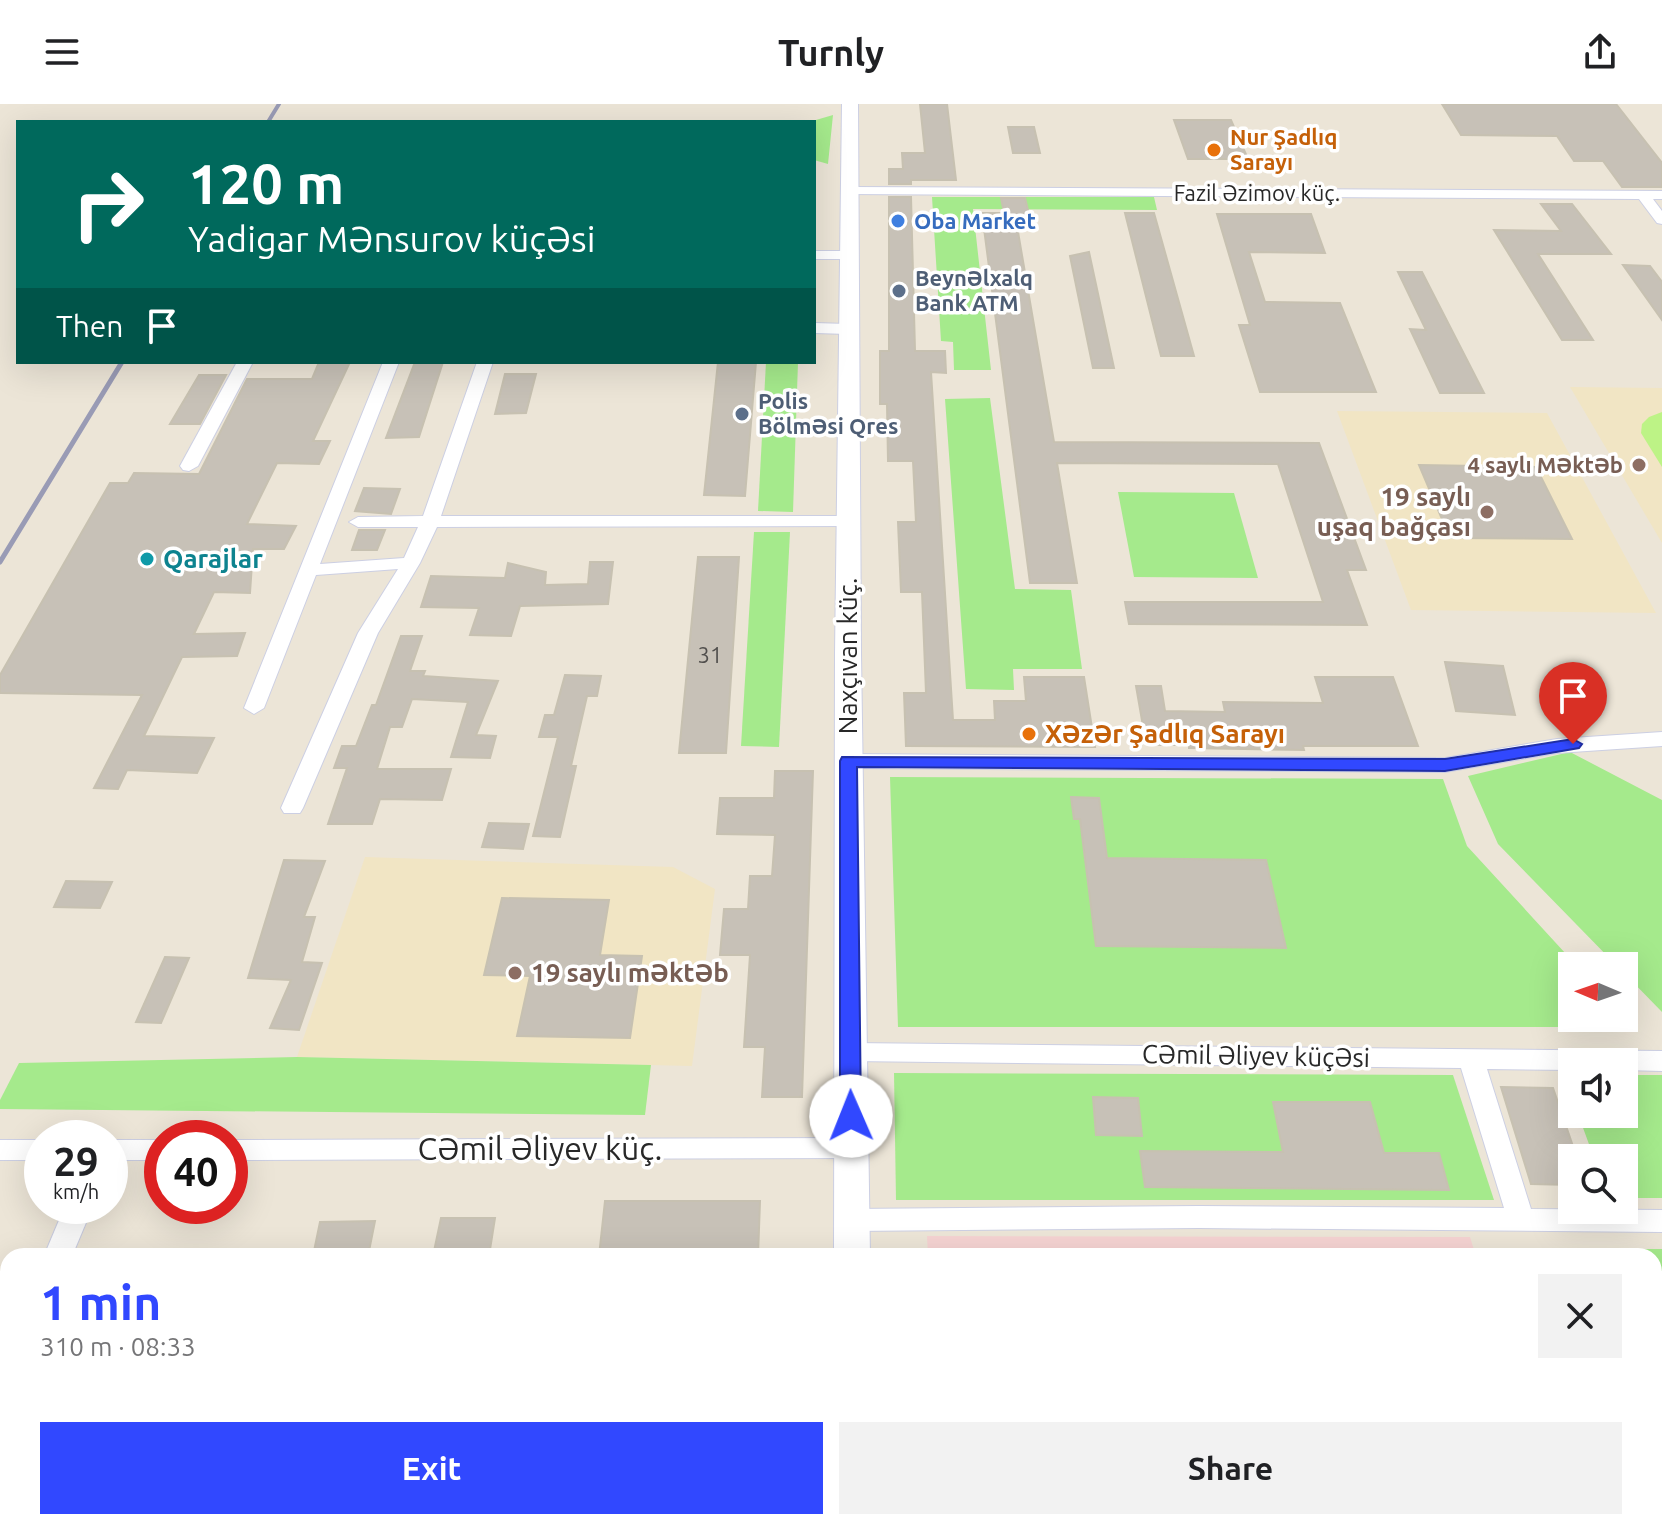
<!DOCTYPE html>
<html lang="en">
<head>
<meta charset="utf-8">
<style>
  body { margin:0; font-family:Ubuntu,sans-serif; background:#f2f2f2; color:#202124; height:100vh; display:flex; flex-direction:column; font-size:30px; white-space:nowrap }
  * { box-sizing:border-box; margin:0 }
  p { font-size:26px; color:#757577 }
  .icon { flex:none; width:44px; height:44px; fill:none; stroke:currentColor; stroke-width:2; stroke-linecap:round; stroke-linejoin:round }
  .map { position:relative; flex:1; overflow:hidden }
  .details { position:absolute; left:0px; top:1144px; width:1662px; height:282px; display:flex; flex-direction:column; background:#fff; border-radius:24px 24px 0 0; box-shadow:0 8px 32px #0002 }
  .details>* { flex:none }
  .hud { position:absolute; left:16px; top:16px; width:800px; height:244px; border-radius:0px; box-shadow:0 8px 32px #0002; background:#00695c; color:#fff; overflow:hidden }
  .needle { width:52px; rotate:272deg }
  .buttons { position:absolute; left:1558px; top:848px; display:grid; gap:16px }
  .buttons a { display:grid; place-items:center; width:80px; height:80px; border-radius:0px; background:#fff; box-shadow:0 8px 32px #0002; font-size:40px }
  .speed { position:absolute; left:24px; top:1016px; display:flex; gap:16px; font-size:40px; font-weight:700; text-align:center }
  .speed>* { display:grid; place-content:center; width:104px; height:104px; border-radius:50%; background:#fff; box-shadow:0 8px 32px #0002; line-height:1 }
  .speed small { font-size:20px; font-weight:400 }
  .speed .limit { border:12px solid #d22; background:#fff; color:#111 }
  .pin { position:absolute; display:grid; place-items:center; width:68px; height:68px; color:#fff; margin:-82px -34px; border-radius:50% 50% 50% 0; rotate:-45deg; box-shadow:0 0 8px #0007 }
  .pin .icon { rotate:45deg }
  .me { position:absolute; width:88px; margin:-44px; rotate:359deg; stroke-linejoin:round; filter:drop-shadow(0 0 6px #0008) }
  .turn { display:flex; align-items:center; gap:28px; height:168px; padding:0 40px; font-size:36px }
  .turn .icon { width:104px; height:104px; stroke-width:2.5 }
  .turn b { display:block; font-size:56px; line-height:68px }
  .then { display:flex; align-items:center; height:76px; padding:0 40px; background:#0003; gap:16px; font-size:30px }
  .round { display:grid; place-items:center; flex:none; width:84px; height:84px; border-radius:0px; background:#f2f2f2 }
  .head { display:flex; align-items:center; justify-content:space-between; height:136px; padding:0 40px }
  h1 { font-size:48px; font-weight:700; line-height:60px; color:#3148ff }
  .button { display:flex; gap:16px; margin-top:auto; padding:16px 40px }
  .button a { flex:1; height:92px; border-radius:0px; background:#3148ff; color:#fff; font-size:32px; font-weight:700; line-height:92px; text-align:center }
  .button a+a { background:#f2f2f2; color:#202124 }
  header { display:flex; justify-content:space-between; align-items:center; height:104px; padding:0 40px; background:#fff; font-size:36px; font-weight:700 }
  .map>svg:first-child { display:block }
  .education { fill:#f1e5c4 }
  .medical { fill:#f5d3d2 }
  .green { fill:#a5ea8c }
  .pitch { fill:#bdf386 }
  .building { fill:#c7c1b7; stroke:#c7c1b1; stroke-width:2 }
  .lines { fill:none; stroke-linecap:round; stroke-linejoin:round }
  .minor-casing { stroke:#cccfe3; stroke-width:2 }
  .tertiary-casing { stroke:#cccfe3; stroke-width:2 }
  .minor { fill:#fff; fill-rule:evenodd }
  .tertiary { fill:#fff; fill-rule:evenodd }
  .rail-far1 { stroke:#999bb5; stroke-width:4 }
  .rail { stroke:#999bb5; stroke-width:5 }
  .route { fill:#3148ff; stroke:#202fa6; stroke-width:2 }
  .food-dot { fill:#e8710a; stroke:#fff; stroke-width:3 }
  .shop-dot { fill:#3f7fe0; stroke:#fff; stroke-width:3 }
  .service-dot { fill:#5c6f8a; stroke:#fff; stroke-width:3 }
  .education-dot { fill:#8d6e63; stroke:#fff; stroke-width:3 }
  .culture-dot { fill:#0f9aa8; stroke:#fff; stroke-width:3 }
  .labels { text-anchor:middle; stroke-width:7; stroke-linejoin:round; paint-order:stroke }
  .far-food-label { font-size:22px; font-weight:bold; fill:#c56008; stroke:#fff; text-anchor:start }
  .far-street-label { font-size:22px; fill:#282828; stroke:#fff }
  .far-shop-label { font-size:22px; font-weight:bold; fill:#366cbe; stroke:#fff; text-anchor:start }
  .far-service-label { font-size:22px; font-weight:bold; fill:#4e5e75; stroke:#fff; text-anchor:start }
  .far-education-label { font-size:22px; font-weight:bold; fill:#785e54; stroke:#fff; text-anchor:end }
  .number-label { font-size:22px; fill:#504e4c }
  .education-label { font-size:26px; font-weight:bold; fill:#785e54; stroke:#fff; text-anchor:end }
  .culture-label { font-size:26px; font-weight:bold; fill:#0d838f; stroke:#fff; text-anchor:start }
  .street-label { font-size:26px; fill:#282828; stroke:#fff }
  .food-label { font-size:26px; font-weight:bold; fill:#c56008; stroke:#fff; text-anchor:start }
  .near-street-label { font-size:32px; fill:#282828; stroke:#fff }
</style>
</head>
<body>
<header><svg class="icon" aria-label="menu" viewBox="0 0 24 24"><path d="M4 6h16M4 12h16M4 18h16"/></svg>Turnly<svg class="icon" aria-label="share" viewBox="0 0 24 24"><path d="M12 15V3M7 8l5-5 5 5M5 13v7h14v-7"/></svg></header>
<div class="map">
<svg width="1662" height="1425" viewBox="0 0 1662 1425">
  <rect width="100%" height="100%" fill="#ece5d7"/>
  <!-- education -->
  <g class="education">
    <path d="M1570 283 1662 284V439Z"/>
    <path d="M1337 307 1547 309 1656 509 1411 506Z"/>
    <path d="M365 753 673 763 715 785 692 962 297 953Z"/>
  </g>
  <!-- medical -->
  <g class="medical">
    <path d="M927 1132 1470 1133 1476 1152H928Z"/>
    <path d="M939 1418H1558L1560 1425H940Z"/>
  </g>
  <!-- green -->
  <g class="green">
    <path d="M833 11 828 60 814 56V18H809Z"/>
    <path d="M932 93H1154L1157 106 973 105 991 266H954L953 238 941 237Z"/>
    <path d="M766 258H798L793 408 758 407Z"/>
    <path d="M990 294 1015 485 1071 486 1082 565H1013L1014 586 966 585 945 295Z"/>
    <path d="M1118 388 1234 389 1258 474 1134 473Z"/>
    <path d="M754 428H790L779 643 741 642Z"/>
    <path d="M1570 648 1662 696V908L1624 869V862H1617L1498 740 1468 672Z"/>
    <path d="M890 673 1443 675 1467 742 1577 862H1572V914L1624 913 1633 923H898Z"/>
    <path d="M297 953 651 961 645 1011 0 1005V996L19 959Z"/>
    <path d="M894 969 1453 971 1494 1096H896Z"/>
    <path d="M1624 971H1662V1094H1624V1054H1594L1578 1010H1624Z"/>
    <path d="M1600 1145H1662V1195L1654 1191V1152H1603Z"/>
  </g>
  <!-- pitch -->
  <path class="pitch" d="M1662 308V363L1641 329 1642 320 1649 313Z"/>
  <!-- building -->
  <g class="building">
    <path d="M920 0H947L956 76H911V80H889V65H903L902 49H925Z"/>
    <path d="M1442 0H1616L1662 59V83H1622L1603 57H1574L1557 32 1461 31Z"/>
    <path d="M1174 16H1231L1248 55H1188Z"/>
    <path d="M1008 23H1034L1040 49H1013Z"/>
    <path d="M889 93H911L915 247H945L946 269 931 268 953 616H995L994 597H1026L1024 573H1084L1095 643 906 642 904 589H926L922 488H901L898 418H916L913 357H888L887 300H880V247H889Z"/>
    <path d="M1001 94H1025L1032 122H1017L1054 338 1319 339 1366 466H1347L1367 521 1129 520 1125 498H1323L1278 360 1057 359 1077 479H1030L982 109H1004Z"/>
    <path d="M1541 100H1572L1611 150H1538L1593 236H1562L1494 126 1561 127Z"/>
    <path d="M1125 109H1154L1194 252H1161Z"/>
    <path d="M1217 110H1311L1325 149 1249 148 1265 198 1340 199 1376 288H1260L1239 221H1250Z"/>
    <path d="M1089 148 1114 264H1093L1070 152Z"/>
    <path d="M1623 161 1650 162 1662 178V216Z"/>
    <path d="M1398 168H1422L1484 289H1440L1410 225 1426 226Z"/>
    <path d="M319 258H350L313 337H330L319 360 277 359 247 420 296 422 284 445H253L250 489 214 488 194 530 245 529 237 552 182 553 144 632 214 634 197 669 127 666 118 685 94 684 142 591 0 589V571L110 379H128L134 369 199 370 247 275H312Z"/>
    <path d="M415 258H443L419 333 386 334Z"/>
    <path d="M718 258H756L745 392 704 391Z"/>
    <path d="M505 270H536L526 309 495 310Z"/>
    <path d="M199 271H226L200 320H170Z"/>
    <path d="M1419 361 1536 363 1572 435 1450 434Z"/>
    <path d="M364 384 400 385 391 410 355 407Z"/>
    <path d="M359 426H385L377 446H352Z"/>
    <path d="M698 453H739L726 649H679Z"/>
    <path d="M590 458H613L608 500 520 502 511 532 470 531 479 504 421 503 431 472 505 474 508 459 546 468 545 481 588 480Z"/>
    <path d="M401 532H422L410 567H425L423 572 498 577 476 631 496 632 490 654 451 653 468 598 412 595 402 623H390L377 665H451L442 696 380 695 372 720H328L347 664H334L342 642H356L372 601H376Z"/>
    <path d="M1445 558 1503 562 1515 611 1456 607Z"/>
    <path d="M565 571 601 572 597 592H587L571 662H576L560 733 533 732 558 633H539L545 611H554Z"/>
    <path d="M1315 573H1393L1418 642H1303L1304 646 1189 644V641H1153L1151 628H1144L1136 582H1161L1165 607 1225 608 1223 598 1323 599Z"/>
    <path d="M775 667H813L802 993H762L765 943H744L750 851H720L724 805H748L750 772H772L775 731 717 730 720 694H774Z"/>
    <path d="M1071 693 1099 694 1107 754 1266 756 1286 844 1096 842 1080 715H1074Z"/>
    <path d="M489 719 529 720 523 745 482 743Z"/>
    <path d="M284 756 325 757 304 813H315L302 858 322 859 299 926 270 924 291 876 248 874Z"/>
    <path d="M66 777 112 778 100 804 54 803Z"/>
    <path d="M502 794 609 796 600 851 642 852 630 934 517 932 530 872 484 871Z"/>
    <path d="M165 853 189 854 161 919 136 918Z"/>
    <path d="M1501 983 1553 984 1577 1054H1572V1081L1531 1080Z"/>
    <path d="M1093 993 1138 994 1142 1032 1096 1031Z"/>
    <path d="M1273 998H1370L1384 1049H1439L1449 1086 1145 1083 1140 1047 1283 1048Z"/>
    <path d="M605 1097H760L758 1152H599Z"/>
    <path d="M441 1114H495L489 1152H433Z"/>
    <path d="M375 1117 368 1152H313L320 1118Z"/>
  </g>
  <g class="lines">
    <defs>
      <g id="minor">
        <path d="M851 83 1662 87V95H1653L1662 107V120L1657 119 1639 95 846 90 844 87Z"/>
        <path d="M814 147H849L856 151 849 155H814Z"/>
        <path d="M814 219 848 220 856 225 848 230 814 229Z"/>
        <path d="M237 258H253L198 362 189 367 183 366 180 362Z"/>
        <path d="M383 258H399L320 460 404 454 418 423H358L349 418 358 413 423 412 477 258H493L441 412H848L857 417 848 422 437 423 420 459 378 529 303 704 300 709H284L281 704 358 529 398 465 316 471 264 604 254 610 244 604Z"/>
        <path d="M1662 628V642L1557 649 1445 668 848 664 837 657 848 650 1445 654 1557 635Z"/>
        <path d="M850 939 1662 947V967L1624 966V958H1572V966L1487 965 1531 1105 1662 1106V1128L1199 1124 852 1127 842 1124 838 1116 842 1108 852 1105 1199 1102 1504 1104 1461 964 850 957 841 955 837 948 841 941Z"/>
        <path d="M851 1034 860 1037 864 1044 860 1051 851 1054 230 1056V1036Z"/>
        <rect x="0" y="1036" width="42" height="20"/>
        <rect x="110" y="1036" width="52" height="20"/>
        <path d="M65 1102H93L72 1152H44Z"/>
        <path d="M8 1255V1296L0 1299V1258Z"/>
      </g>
      <g id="tertiary">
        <path d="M842 0H858L861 550 870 1152H834L835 550Z"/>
        <rect x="833" y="1418" width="40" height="7"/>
      </g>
    </defs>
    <!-- minor casing -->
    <use href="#minor" class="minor-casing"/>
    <!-- tertiary casing -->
    <use href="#tertiary" class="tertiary-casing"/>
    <!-- minor -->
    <use href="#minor" class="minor"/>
    <!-- tertiary -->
    <use href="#tertiary" class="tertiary"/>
    <!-- rail-far1 -->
    <path class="rail-far1" d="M268 18 279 0"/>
    <!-- rail -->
    <path class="rail" d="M0 458 122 258"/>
  </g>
  <!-- route -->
  <path class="route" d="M1573 635 1582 640 1579 644 1445 667 857 663 861 1012 858 1018 851 1020 843 1018 840 1012V657L842 653 1445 655Z"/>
  <!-- markers -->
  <g class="food-dot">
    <circle cx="1214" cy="46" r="8"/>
    <circle cx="1029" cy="630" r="8"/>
  </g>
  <circle class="shop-dot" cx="898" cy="117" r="8"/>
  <g class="service-dot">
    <circle cx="899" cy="187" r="8"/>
    <circle cx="742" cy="310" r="8"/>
  </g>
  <g class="education-dot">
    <circle cx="1639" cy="361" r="8"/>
    <circle cx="1487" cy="408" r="8"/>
    <circle cx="515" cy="869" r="8"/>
  </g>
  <circle class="culture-dot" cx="147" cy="455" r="8"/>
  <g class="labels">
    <!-- far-food labels -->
    <g class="far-food-label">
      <text x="1230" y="41">Nur Şadlıq<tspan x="1230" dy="25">Sarayı</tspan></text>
    </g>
    <!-- far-street labels -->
    <g class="far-street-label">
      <text x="1257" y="97">Fazil Əzimov küç.</text>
    </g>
    <!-- far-shop labels -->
    <g class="far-shop-label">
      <text x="914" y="125">Oba Market</text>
    </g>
    <!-- far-service labels -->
    <g class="far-service-label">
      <text x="915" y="182">Beynəlxalq<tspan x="915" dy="25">Bank ATM</tspan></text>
      <text x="758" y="305">Polis<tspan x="758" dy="25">Bölməsi Qres</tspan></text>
    </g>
    <!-- far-education labels -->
    <g class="far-education-label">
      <text x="1623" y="369">4 saylı Məktəb</text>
    </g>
    <!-- number labels -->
    <g class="number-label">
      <text x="710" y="559">31</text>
    </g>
    <!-- education labels -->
    <g class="education-label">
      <text x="1471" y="402">19 saylı<tspan x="1471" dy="30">uşaq bağçası</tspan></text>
      <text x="531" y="878" text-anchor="start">19 saylı məktəb</text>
    </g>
    <!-- culture labels -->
    <g class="culture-label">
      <text x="163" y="464">Qarajlar</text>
    </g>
    <!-- street labels -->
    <g class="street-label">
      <text transform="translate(848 552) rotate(-90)" y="9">Naxçıvan küç.</text>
      <text transform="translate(1256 952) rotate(1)" y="9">Cəmil Əliyev küçəsi</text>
    </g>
    <!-- food labels -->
    <g class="food-label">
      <text x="1045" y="639">Xəzər Şadlıq Sarayı</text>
    </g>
    <!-- near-street labels -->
    <g class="near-street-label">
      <text x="540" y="1056">Cəmil Əliyev küç.</text>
    </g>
  </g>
</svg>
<div class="buttons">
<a><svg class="needle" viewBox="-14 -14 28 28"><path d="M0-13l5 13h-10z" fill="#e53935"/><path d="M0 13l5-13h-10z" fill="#757577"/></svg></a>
<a><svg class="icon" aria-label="sound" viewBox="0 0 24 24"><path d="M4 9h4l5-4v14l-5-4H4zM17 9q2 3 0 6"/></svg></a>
<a><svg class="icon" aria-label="search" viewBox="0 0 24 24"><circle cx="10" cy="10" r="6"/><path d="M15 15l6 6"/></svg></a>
</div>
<div class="speed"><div>29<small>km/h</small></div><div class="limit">40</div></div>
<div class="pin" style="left:1573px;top:640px;background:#d93025"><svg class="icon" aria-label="arrive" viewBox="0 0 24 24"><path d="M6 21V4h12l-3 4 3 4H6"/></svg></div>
<svg class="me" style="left:851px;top:1012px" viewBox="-20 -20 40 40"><circle r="19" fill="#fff"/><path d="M0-13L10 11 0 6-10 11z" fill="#3148ff"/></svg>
<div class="hud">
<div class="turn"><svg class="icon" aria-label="right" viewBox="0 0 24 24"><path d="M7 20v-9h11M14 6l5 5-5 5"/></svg><div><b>120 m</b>Yadigar Mənsurov küçəsi</div></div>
<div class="then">Then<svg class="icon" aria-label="arrive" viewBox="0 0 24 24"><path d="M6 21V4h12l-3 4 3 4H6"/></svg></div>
</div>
<section class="details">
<div class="head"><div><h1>1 min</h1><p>310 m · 08:33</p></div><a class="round"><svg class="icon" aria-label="close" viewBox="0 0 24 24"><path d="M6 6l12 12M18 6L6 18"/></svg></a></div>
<div class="button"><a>Exit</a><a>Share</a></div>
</section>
</div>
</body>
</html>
